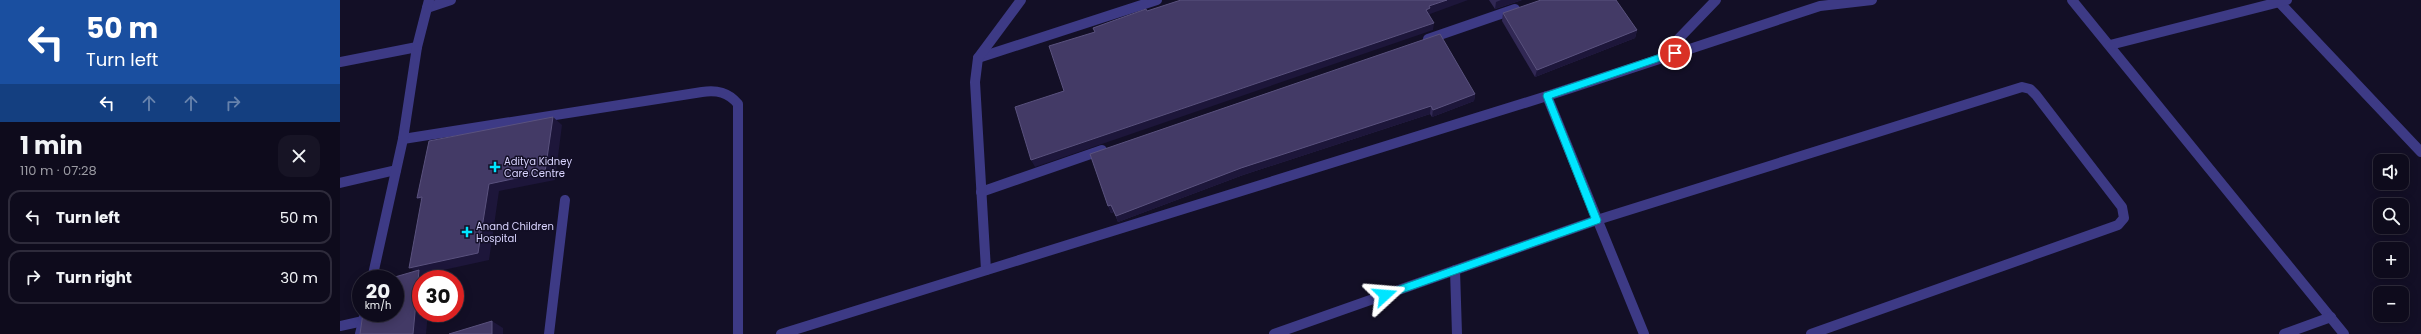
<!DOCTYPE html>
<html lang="en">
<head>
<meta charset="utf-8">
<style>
  body { margin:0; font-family:Poppins,sans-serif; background:#171425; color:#f1f3f6; height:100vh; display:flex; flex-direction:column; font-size:15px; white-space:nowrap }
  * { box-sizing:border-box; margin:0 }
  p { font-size:13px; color:#9b9ba3 }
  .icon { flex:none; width:22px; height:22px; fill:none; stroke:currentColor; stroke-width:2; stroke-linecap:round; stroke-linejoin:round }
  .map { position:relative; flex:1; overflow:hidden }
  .details { display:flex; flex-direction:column; background:#0e0b1c; width:340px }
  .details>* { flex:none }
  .guide { background:#1a4fa0; color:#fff; overflow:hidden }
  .controls { position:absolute; left:2033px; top:154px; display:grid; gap:8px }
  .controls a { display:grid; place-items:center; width:36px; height:36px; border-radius:8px; background:#0e0b1c; box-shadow:0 2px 10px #0003,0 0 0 1px #2e2b3b; font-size:20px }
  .speed { position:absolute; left:12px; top:270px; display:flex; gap:8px; font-size:20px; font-weight:700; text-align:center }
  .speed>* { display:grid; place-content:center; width:52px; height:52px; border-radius:50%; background:#0e0b1c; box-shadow:0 2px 10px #0003,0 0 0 1px #2e2b3b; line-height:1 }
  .speed small { font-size:10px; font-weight:400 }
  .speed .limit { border:6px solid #d22; background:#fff; color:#111 }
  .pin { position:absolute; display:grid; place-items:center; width:34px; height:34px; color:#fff; margin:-17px; border:2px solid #fff; border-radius:50%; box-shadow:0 1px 4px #0007 }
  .me { position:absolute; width:44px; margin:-22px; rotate:71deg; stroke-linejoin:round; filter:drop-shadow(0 0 3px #0008) }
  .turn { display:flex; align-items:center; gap:14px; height:84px; padding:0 20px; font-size:18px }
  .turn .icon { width:52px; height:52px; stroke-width:2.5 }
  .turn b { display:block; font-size:28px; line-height:34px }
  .lanes { display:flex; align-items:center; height:38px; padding:0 20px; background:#0003; justify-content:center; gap:20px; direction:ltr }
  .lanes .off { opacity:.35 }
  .round { display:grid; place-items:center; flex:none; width:42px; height:42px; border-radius:12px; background:#171425 }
  .overview { display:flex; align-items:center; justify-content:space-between; height:68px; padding:0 20px }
  h1 { font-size:24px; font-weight:700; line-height:30px }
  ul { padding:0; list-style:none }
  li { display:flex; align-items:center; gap:12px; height:54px; margin:0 8px 6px; padding:0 12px; border:2px solid #2e2b3b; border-radius:12px }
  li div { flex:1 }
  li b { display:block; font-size:15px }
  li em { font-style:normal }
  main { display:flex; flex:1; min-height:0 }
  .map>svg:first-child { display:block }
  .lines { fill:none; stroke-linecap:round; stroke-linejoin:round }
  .street { stroke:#3d3a85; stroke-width:10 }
  .wall { fill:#312854 }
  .shaded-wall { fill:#1d163a }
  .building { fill:#433a66; stroke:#5a527e }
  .route { fill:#00e5ff; stroke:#0095a6 }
  .poi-dot { fill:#00e5ff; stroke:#130f26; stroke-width:1.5 }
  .labels { text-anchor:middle; stroke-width:3; stroke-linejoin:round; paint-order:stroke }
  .poi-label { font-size:10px; fill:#d9d4ff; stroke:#130f26; text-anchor:start }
</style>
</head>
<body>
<main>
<section class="details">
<div class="guide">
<div class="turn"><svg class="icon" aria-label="left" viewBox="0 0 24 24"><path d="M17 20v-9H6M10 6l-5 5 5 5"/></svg><div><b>50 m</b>Turn left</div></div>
<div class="lanes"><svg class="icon" aria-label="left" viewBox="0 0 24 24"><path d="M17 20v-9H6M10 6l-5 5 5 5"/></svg><svg class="icon off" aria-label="ahead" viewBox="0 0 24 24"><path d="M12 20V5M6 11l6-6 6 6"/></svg><svg class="icon off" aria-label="ahead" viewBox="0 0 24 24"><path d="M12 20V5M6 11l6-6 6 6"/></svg><svg class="icon off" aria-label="right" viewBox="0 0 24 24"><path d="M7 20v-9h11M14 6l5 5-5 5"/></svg></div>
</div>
<div class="overview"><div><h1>1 min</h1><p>110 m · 07:28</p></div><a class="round"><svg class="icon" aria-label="close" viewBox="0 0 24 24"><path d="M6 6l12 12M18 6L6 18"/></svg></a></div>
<ul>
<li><svg class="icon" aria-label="left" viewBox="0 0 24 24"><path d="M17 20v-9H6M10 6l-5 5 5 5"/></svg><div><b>Turn left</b></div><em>50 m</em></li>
<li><svg class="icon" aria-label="right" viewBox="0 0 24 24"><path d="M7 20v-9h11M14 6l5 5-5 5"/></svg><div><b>Turn right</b></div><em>30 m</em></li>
</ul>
</section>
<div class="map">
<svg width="2081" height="334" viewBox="0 0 2081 334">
  <rect width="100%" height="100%" fill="#130f26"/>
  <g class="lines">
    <!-- street -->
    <g class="street">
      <path d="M1732 0 2004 334"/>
      <path d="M1939 2 2081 152"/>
      <path d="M87 8 111 0"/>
      <path d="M1088 39 1175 9"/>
      <path d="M1770 45 1947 0"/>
      <path d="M1322 56 1376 0"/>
      <path d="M638 58 817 0"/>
      <path d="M0 62 77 47"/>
      <path d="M1207 96 1304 334"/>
      <path d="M63 139 362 92C377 90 388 92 398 104V334"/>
      <path d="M0 183 56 170"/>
      <path d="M641 192 762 150"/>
      <path d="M646 270 635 82 638 58 681 0"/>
      <path d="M1115 270 1117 334"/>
      <path d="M32 279 63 139 77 47 89 0"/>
      <path d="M0 326 23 321"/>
      <path d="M20 334 25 313"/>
      <path d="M209 334 225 200"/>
      <path d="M441 334 1207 96 1480 6 1532 0"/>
      <path d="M934 334 1257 220 1682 87 1690 89 1696 95 1782 207 1784 218 1778 225 1471 334"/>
      <path d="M1944 334 1991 317"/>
    </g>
  </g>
  <!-- wall -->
  <g class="wall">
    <path d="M1149 0H1182L1155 9Z"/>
    <path d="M1163 13 1297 30 1295 38 1195 77 1162 21Z"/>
    <path d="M1135 94 1134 101 1092 117 1090 114 903 175 778 222 774 212 771 213 750 154Z"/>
  </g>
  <!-- shaded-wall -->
  <g class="shaded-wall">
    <path d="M1107 0H1128L1090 14 1089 16 1086 10 1089 6Z"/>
    <path d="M1161 0H1182L1155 9 1156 2Z"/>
    <path d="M1094 23 1093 30 695 167 691 160Z"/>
    <path d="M1297 30 1295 38 1195 77 1197 70Z"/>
    <path d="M1135 94 1134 101 1092 117 1093 110Z"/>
    <path d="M1091 106 1090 114 903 175 778 222 776 216 901 168Z"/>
    <path d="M213 117 222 125 215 180 159 191 149 260 85 274 91 277V279H81V313H88L86 334H73L79 273 69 268 149 184Z"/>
    <path d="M82 197 89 205 77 198Z"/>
    <path d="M771 205 774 212 771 213 768 206Z"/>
    <path d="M152 321 163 328V334H152Z"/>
  </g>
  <!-- building -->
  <g class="building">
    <path d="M841 0H1107L1089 6 1090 8 1086 10 1094 23 691 160 675 107 724 91 709 46 755 32 753 28 806 9 807 11Z"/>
    <path d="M1201 0H1276L1297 30 1197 70 1163 13Z"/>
    <path d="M1100 34 1135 94 1093 110 1091 106 901 168 776 216 771 205 768 206 750 154Z"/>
    <path d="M213 117 205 172 149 184 138 253 69 268 82 197 77 198 89 141Z"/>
    <path d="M79 270 73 334H20L23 313H55V279H48Z"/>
    <path d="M152 321V334H109Z"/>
  </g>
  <!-- route -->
  <path class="route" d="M1335 49 1339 53 1338 55 1212 98 1261 220 1260 223 1045 299 1042 298V292L1251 218 1203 96 1204 93Z"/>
  <!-- markers -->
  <g class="poi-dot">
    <path d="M153 161h4v4h4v4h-4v4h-4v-4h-4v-4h4z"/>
    <path d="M125 226h4v4h4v4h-4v4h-4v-4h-4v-4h4z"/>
  </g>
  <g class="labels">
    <!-- poi labels -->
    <g class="poi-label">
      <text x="164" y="165">Aditya Kidney<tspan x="164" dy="12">Care Centre</tspan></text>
      <text x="136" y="230">Anand Children<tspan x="136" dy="12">Hospital</tspan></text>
    </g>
  </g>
</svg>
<div class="controls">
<a><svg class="icon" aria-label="sound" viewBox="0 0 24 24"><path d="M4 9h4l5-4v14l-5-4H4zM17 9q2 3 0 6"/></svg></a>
<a><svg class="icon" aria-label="search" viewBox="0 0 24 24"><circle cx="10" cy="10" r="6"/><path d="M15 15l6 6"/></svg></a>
<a>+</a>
<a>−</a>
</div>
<div class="speed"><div>20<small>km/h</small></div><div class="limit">30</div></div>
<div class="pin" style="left:1335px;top:53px;background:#d93025"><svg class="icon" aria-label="arrive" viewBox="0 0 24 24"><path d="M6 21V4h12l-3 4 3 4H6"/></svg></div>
<svg class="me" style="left:1045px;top:295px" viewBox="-20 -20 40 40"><path d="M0-17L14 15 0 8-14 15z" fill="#00e5ff" stroke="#fff" stroke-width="4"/></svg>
</div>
</main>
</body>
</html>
